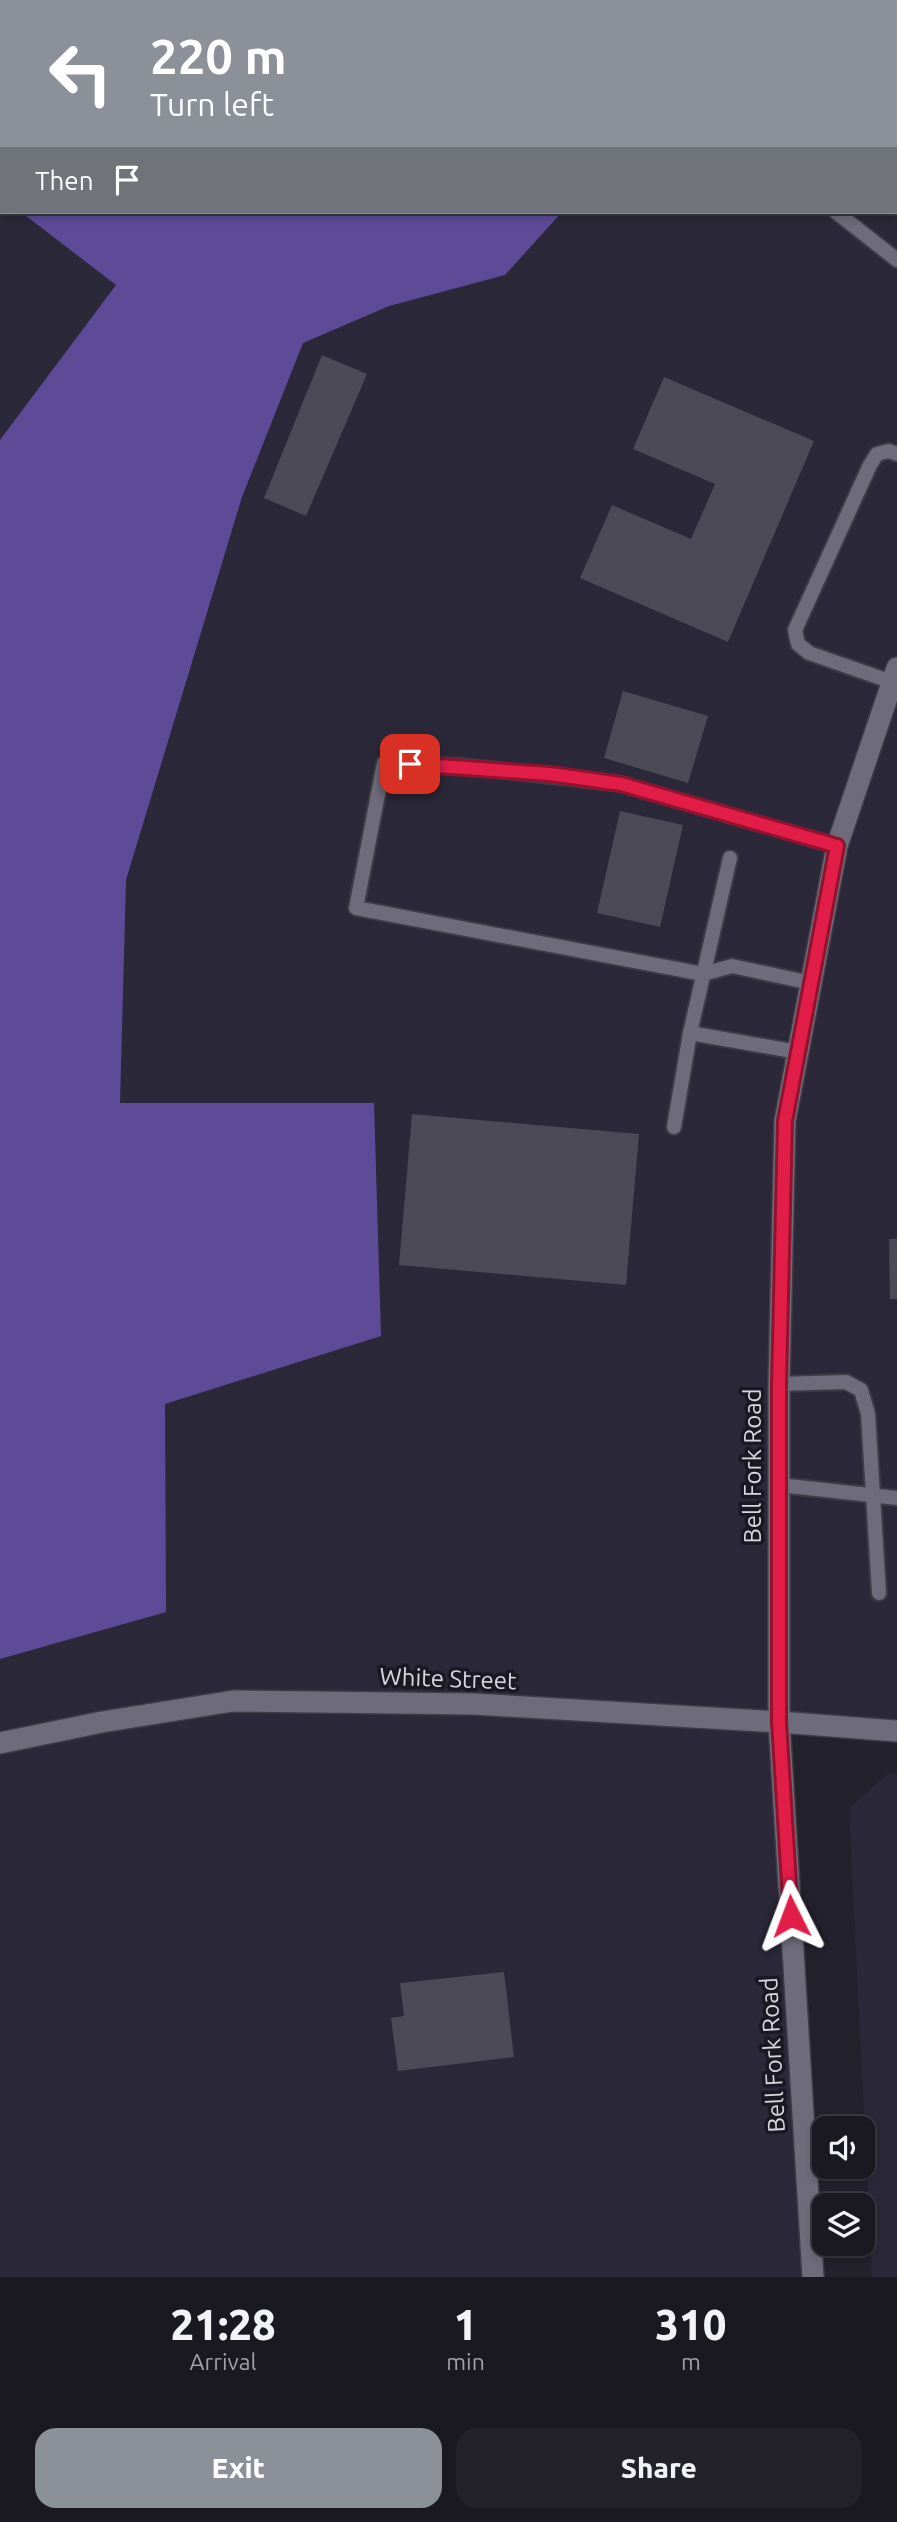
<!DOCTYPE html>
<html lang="en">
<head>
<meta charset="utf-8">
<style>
  body { margin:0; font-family:Ubuntu,sans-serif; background:#23222a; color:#f1f3f6; height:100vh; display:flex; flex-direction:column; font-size:26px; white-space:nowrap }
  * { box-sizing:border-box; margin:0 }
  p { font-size:23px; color:#9fa0a5 }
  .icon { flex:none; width:38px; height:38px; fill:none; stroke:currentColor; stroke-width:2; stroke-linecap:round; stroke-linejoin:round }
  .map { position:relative; height:2277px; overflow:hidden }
  .details { display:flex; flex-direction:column; background:#1a1921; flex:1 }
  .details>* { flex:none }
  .banner { position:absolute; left:0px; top:0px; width:898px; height:214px; box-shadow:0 4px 10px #0003,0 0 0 2px #38383f; background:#8c9099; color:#fff; overflow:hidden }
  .buttons { position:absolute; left:812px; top:2116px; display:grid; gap:14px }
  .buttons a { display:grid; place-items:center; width:63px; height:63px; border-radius:14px; background:#1a1921; box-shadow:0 4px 10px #0003,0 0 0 2px #38383f; font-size:35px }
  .pin { position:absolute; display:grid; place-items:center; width:60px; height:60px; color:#fff; margin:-30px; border-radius:14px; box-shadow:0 4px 10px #0006 }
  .me { position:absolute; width:77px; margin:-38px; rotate:357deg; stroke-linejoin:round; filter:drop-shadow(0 0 5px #0008) }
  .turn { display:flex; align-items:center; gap:24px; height:147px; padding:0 35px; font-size:32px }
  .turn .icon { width:91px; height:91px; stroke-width:2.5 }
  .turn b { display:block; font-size:49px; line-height:60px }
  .then { display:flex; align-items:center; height:66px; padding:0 35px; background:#0003; gap:14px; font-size:26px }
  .eta { display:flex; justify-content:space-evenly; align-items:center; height:119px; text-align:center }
  .eta b { font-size:42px; font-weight:800; line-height:49px }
  .cta { display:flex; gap:14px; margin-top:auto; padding:14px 35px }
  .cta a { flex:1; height:80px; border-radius:21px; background:#8c9099; color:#fff; font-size:28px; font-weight:800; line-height:80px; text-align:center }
  .cta a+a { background:#23222a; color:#f1f3f6 }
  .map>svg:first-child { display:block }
  .built { fill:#2b2839; fill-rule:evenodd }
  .forest { fill:#5e4b98 }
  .building { fill:#4c4a57 }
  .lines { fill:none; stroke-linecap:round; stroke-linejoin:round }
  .service-casing { stroke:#3d3c45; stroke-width:18 }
  .minor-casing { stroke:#3d3c45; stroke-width:24 }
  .tertiary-casing { stroke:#3d3c45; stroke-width:24 }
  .secondary-casing { stroke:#3d3c45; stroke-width:24 }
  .service { stroke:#6e6c7a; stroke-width:14 }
  .minor { stroke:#6e6c7a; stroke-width:21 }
  .tertiary { stroke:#6e6c7a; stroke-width:21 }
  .secondary { stroke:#6e6c7a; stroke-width:21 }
  .route-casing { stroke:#92132f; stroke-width:18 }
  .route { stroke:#e11d48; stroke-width:12 }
  .labels { text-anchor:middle; stroke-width:7; stroke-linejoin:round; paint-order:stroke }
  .street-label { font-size:24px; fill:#d8d7df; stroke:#1a1823 }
</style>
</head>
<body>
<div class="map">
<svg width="897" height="2277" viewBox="0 0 897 2277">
  <rect width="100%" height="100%" fill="#23212c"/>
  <!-- built -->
  <g class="built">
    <path d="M0 0H897V1731L780 1722 813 2277H0ZM2 2H896V212H2Z"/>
    <path d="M888 1774H897V2277H872L849 1808Z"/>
  </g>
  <!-- forest -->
  <g class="forest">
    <path d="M0 0H209L213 2H2V197Z"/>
    <path d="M21 212H562L505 275 389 306 303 343 242 497 126 880 120 1103H374L381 1336 165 1404 166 1612 0 1659V440L116 285Z"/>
  </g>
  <!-- building -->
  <g class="building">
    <path d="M322 355 367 374 306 516 264 498Z"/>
    <path d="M664 377 814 441 728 642 580 578 612 505 691 539 715 484 633 449Z"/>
    <path d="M623 691 708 716 688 783 604 758Z"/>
    <path d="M620 811 683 825 660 927 597 913Z"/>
    <path d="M412 1114 639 1134 626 1285 399 1265Z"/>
    <path d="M889 1239H897V1299H890Z"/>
    <path d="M504 1972 514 2057 398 2071 391 2018 404 2016 400 1983Z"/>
  </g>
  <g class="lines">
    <defs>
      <g id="service">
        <path d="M572 0 574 2"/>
        <path d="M735 0 737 2"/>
        <path d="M874 0 876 2"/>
        <path d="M896 19 897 20"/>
        <path d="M896 145 897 146"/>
        <path d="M836 212 897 260"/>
        <path d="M892 682 809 653 798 644 795 630 870 465 877 454 889 451 897 454"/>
        <path d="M811 983 732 966 703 974 356 908 384 763 463 766 621 784 837 846"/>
        <path d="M690 1033 798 1052"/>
        <path d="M674 1127 690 1033 730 858"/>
        <path d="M779 1384 846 1382 861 1390 868 1414 879 1593"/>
        <path d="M780 1485 897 1498"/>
      </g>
      <path id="minor" d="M779 1722 897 1731"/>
      <path id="tertiary" d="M0 1743 102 1722 233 1701 474 1704 779 1722"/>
      <path id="secondary" d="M813 2277 779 1722V1384L785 1121 837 846 897 668"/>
    </defs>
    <!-- service casing -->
    <use href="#service" class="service-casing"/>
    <!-- minor casing -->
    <use href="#minor" class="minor-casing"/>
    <!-- tertiary casing -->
    <use href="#tertiary" class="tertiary-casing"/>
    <!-- secondary casing -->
    <use href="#secondary" class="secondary-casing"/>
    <!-- service -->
    <use href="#service" class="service"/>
    <!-- minor -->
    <use href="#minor" class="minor"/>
    <!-- tertiary -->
    <use href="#tertiary" class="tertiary"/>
    <!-- secondary -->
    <use href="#secondary" class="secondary"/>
  </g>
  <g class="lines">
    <defs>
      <path id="route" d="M410 764 550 774 621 784 837 846 785 1121 779 1384V1722L791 1916"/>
    </defs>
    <!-- route casing -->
    <use href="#route" class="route-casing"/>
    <!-- route -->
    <use href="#route" class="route"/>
  </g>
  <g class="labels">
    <!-- street labels -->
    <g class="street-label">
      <text transform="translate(753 1466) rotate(-90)" y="8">Bell Fork Road</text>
      <text transform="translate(448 1679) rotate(2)" y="8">White Street</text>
      <text transform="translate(773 2055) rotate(-93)" y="8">Bell Fork Road</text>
    </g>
  </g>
</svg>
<div class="buttons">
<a><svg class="icon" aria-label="sound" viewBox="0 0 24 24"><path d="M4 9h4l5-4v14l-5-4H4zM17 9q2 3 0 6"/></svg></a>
<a><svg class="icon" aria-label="layers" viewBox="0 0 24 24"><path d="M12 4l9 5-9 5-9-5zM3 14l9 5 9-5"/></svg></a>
</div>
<div class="pin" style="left:410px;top:764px;background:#d93025"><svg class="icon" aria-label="arrive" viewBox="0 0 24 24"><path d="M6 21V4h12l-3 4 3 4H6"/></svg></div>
<svg class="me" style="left:791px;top:1916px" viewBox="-20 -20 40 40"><path d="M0-17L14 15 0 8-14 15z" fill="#e11d48" stroke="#fff" stroke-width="4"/></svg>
<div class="banner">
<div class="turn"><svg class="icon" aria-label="left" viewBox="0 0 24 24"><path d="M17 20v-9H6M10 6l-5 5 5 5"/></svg><div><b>220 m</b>Turn left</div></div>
<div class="then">Then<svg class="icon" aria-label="arrive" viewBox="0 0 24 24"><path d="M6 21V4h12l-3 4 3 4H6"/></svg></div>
</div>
</div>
<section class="details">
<div class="eta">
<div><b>21:28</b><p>Arrival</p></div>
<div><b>1</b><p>min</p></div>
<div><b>310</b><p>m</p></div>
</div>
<div class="cta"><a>Exit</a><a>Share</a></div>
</section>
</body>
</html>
